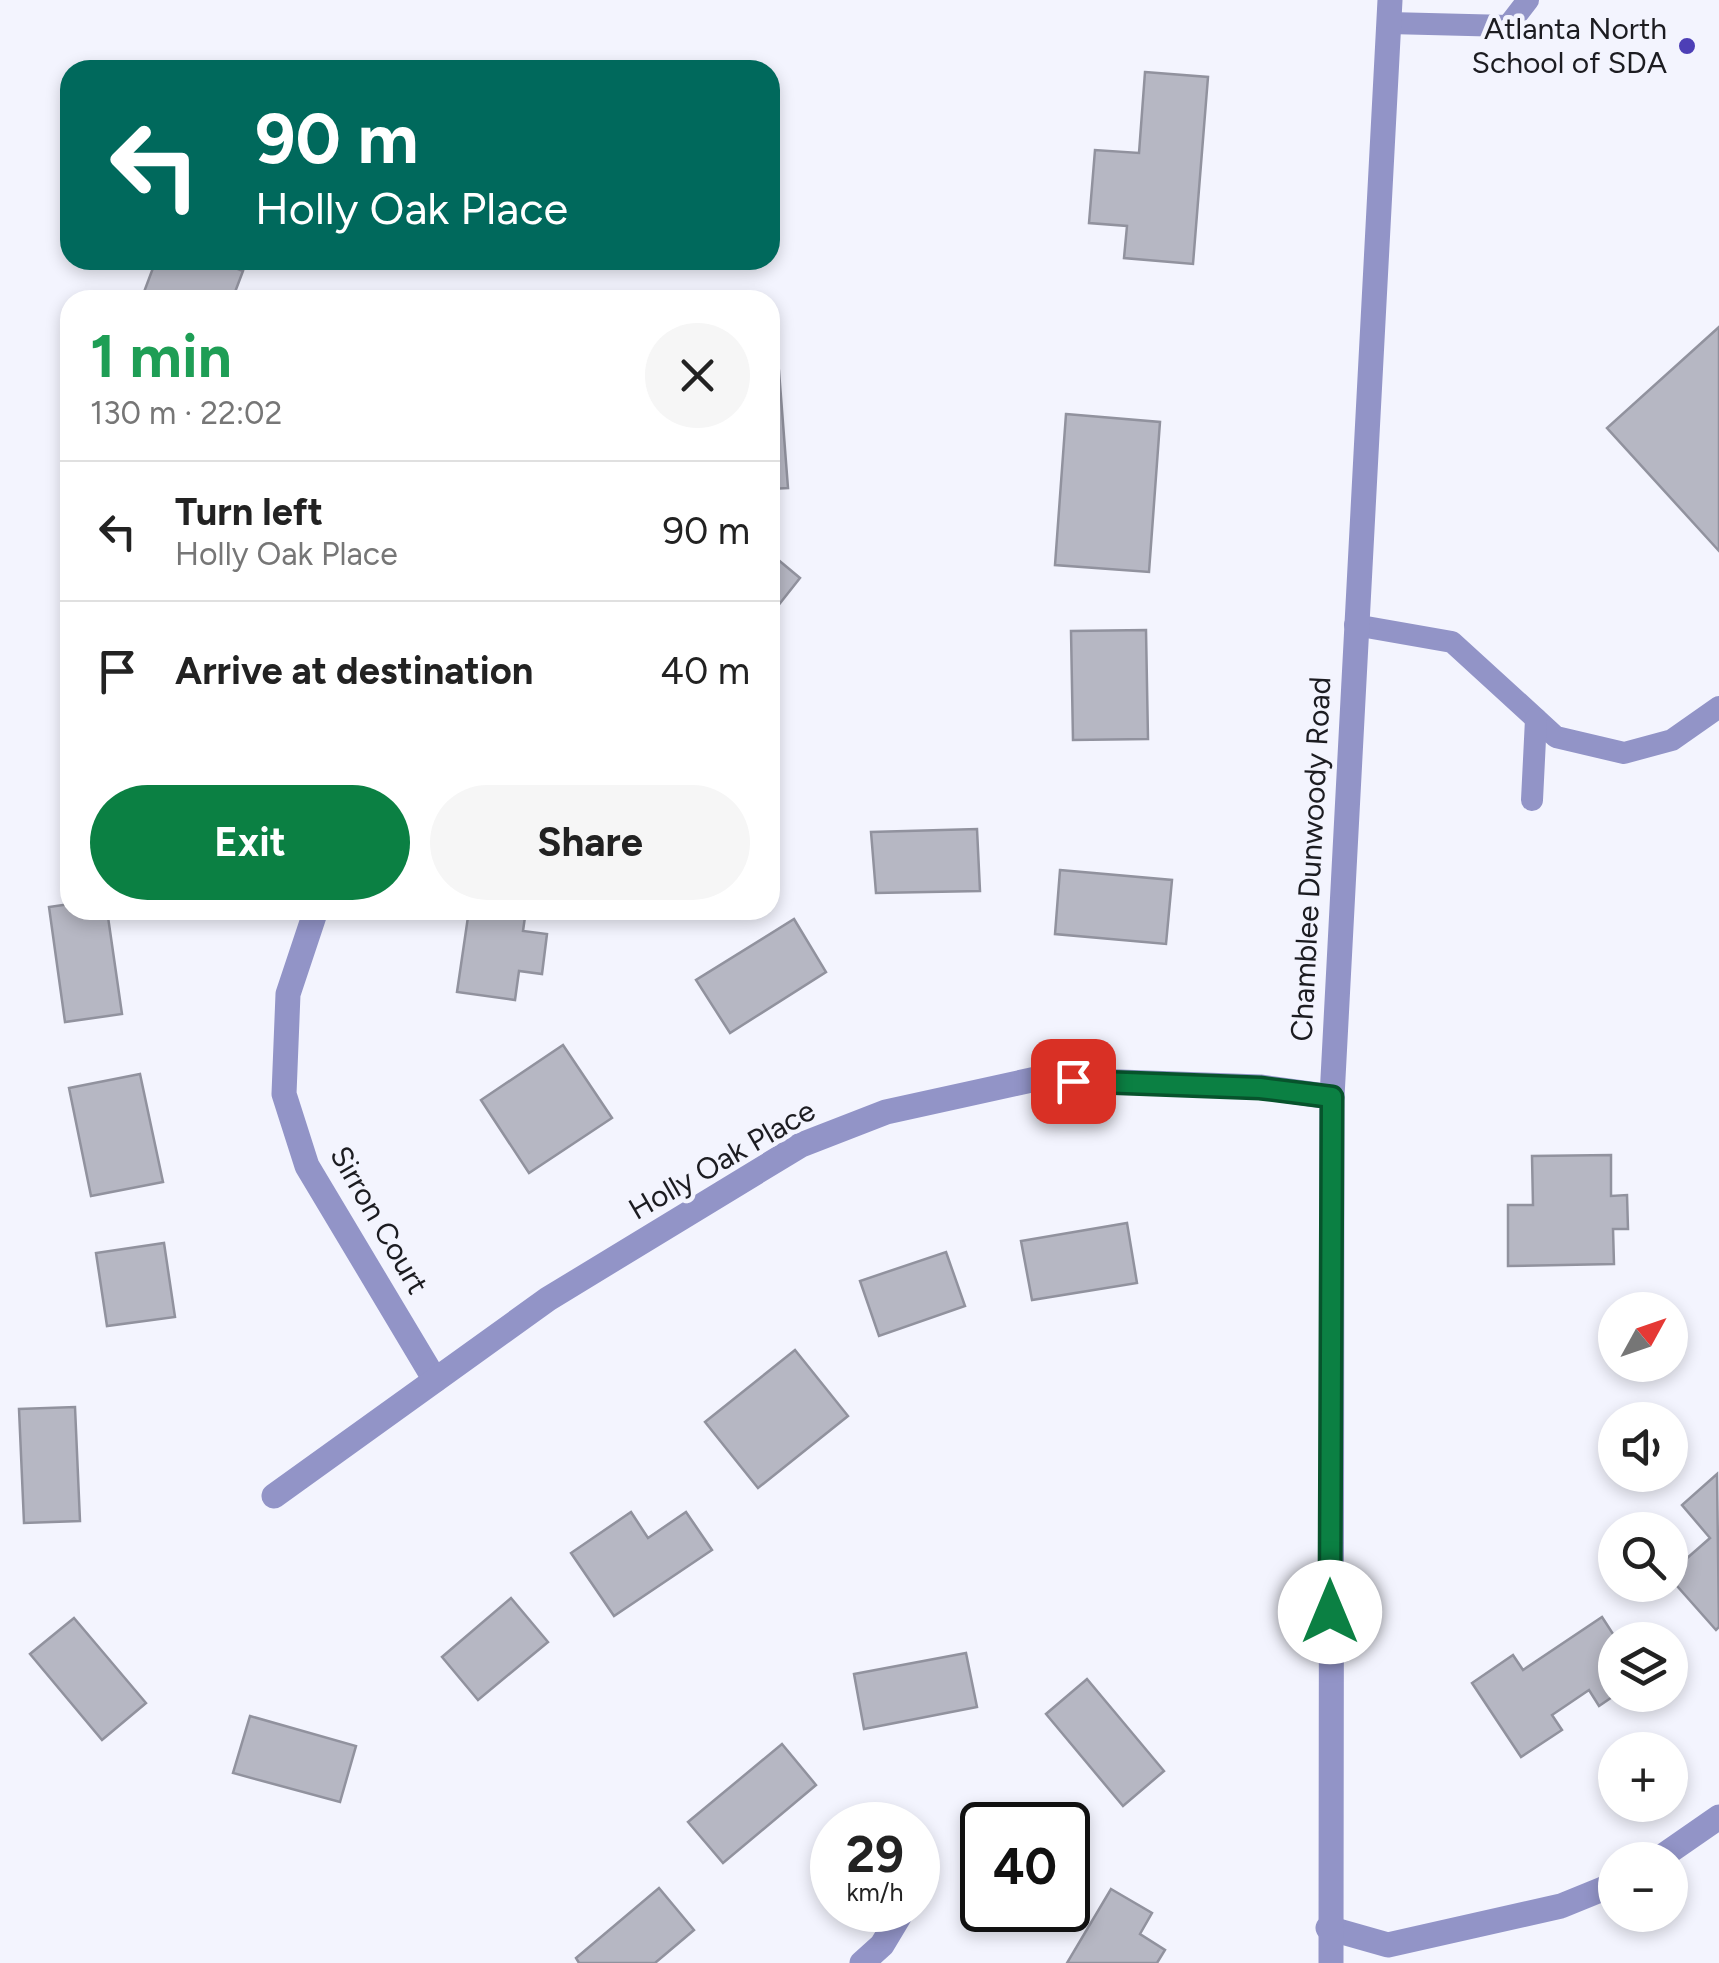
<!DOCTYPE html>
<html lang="en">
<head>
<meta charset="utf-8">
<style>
  body { margin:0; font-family:Figtree,sans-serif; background:#f6f6f6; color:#222; height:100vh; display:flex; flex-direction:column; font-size:38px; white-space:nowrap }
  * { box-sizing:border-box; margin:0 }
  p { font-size:32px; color:#767676 }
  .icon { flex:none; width:55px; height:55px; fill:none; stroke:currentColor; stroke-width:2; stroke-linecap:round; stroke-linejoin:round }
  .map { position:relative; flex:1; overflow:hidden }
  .panel { position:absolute; left:60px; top:290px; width:720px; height:630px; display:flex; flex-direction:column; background:#fff; border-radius:30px; box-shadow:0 5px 15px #0003 }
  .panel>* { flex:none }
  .top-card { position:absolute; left:60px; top:60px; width:720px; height:210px; border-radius:30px; box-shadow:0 5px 15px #0003; background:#00695c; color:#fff; overflow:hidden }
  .needle { width:65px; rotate:50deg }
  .fabs { position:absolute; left:1598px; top:1292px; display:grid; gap:20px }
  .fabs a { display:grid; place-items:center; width:90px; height:90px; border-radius:50%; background:#fff; box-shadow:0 5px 15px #0003; font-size:50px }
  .speed { position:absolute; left:810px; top:1802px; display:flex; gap:20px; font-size:50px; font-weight:700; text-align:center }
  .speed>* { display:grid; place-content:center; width:130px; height:130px; border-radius:50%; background:#fff; box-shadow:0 5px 15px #0003; line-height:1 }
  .speed small { font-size:25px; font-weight:400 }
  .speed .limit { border:5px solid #111; border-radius:15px; background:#fff; color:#111 }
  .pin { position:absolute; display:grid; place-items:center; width:85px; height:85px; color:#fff; margin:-42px; border-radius:20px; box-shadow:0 5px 15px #0006 }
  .me { position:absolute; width:110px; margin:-55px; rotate:0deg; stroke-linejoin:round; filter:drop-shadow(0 0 8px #0008) }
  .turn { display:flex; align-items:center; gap:35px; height:210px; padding:0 30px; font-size:45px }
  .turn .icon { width:130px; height:130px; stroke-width:2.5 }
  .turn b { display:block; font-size:70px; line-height:85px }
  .round { display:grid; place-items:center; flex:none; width:105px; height:105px; border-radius:52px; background:#f6f6f6 }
  .overview { display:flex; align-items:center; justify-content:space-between; height:170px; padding:0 30px }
  h1 { font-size:60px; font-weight:700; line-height:75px; color:#1e9e55 }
  .action { display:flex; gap:20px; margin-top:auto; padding:20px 30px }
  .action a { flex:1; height:115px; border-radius:60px; background:#0b8043; color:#fff; font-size:40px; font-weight:700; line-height:115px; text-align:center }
  .action a+a { background:#f6f6f6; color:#222 }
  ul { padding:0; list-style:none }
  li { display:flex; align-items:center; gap:30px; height:140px; padding:0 30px; border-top:2px solid #e0e0e0 }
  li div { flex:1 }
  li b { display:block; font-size:38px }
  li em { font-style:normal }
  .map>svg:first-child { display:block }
  .building { fill:#b6b7c3; stroke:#91929e; stroke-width:2.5 }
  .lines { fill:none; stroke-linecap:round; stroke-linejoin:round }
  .service { stroke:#9294c7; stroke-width:22 }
  .minor { stroke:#9294c7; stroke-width:25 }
  .tertiary { stroke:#9294c7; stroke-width:25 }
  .route-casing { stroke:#07532c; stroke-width:25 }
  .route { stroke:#0b8043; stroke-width:18 }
  .poi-dot { fill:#4d3fb6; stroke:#f3f4fe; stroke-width:4 }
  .labels { text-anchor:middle; stroke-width:9; stroke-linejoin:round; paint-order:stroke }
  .poi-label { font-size:30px; fill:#1c1c21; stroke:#f3f4fe; text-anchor:end }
  .street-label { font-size:30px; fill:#1c1c21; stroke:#f3f4fe }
</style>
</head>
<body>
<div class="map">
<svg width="1719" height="1963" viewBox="0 0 1719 1963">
  <rect width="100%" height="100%" fill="#f3f4fe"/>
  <!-- building -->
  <g class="building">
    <path d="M1145 72 1208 77 1193 264 1124 258 1127 226 1089 223 1095 150 1139 153Z"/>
    <path d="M156 260H215L243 271 232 300H141Z"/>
    <path d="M1719 327V551L1607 428Z"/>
    <path d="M779 371 788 488 770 489V372Z"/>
    <path d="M1066 414 1160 422 1149 572 1055 565Z"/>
    <path d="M770 553 800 578 770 616Z"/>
    <path d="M1146 630 1148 739 1073 740 1071 631Z"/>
    <path d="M977 829 980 891 876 893 871 832Z"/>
    <path d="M1060 870 1172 880 1166 944 1055 934Z"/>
    <path d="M70 904V910H107L122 1014 65 1022 49 907Z"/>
    <path d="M469 910H526L523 931 547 934 542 974 519 971 515 1000 457 992Z"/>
    <path d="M794 919 826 972 730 1033 696 980Z"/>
    <path d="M563 1045 612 1118 529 1173 481 1100Z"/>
    <path d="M140 1074 163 1182 91 1196 69 1088Z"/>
    <path d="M1611 1155V1196L1627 1195 1628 1229H1613L1614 1264 1508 1266V1205H1533L1532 1156Z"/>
    <path d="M1127 1223 1137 1283 1032 1300 1021 1241Z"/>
    <path d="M164 1243 175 1317 107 1326 96 1253Z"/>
    <path d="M946 1252 965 1306 879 1336 860 1281Z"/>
    <path d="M795 1350 848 1416 758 1488 705 1422Z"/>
    <path d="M75 1407 80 1521 24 1523 19 1409Z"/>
    <path d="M1717 1474 1719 1627 1716 1630 1670 1578V1573L1710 1538 1682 1505Z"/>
    <path d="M631 1512 648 1538 686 1512 712 1550 614 1616 571 1553Z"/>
    <path d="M511 1598 548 1642 478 1700 442 1657Z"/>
    <path d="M1602 1617 1617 1640 1615 1695 1599 1706 1589 1690 1552 1715 1562 1730 1521 1757 1472 1683 1513 1655 1523 1670Z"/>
    <path d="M74 1618 146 1703 102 1740 30 1654Z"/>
    <path d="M966 1653 977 1707 864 1729 854 1674Z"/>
    <path d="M1087 1679 1164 1771 1123 1806 1046 1714Z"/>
    <path d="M250 1716 356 1746 340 1802 233 1773Z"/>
    <path d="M782 1744 816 1785 723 1863 688 1822Z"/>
    <path d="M659 1888 694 1930 655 1963H579L576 1958Z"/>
    <path d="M1111 1889 1152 1913 1140 1934 1165 1950 1157 1963H1067Z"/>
  </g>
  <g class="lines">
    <!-- service -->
    <g class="service">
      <path d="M1389 23 1508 26 1528 0"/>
      <path d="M1355 625 1452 642 1556 737 1624 753 1672 740 1719 707"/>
      <path d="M1532 800 1536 719"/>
    </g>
    <!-- minor -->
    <g class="minor">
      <path d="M316 910 288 994 284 1094 307 1166 435 1380"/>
      <path d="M274 1496 548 1299 801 1145 886 1112 1036 1079 1260 1087 1332 1097"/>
      <path d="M1657 1860 1719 1817"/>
      <path d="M918 1886 926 1871"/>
      <path d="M1328 1928 1388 1945 1561 1906 1615 1884"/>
      <path d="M862 1963 882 1945 903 1910"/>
    </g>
    <!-- tertiary -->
    <path class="tertiary" d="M1331 1963 1332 1097 1390 0"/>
  </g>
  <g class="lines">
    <defs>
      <path id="route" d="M1073 1081 1260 1088 1332 1097 1330 1612"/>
    </defs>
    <!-- route casing -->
    <use href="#route" class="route-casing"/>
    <!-- route -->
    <use href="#route" class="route"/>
  </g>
  <!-- markers -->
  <circle class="poi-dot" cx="1687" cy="46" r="10"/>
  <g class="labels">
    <!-- poi labels -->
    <g class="poi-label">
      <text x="1667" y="39">Atlanta North<tspan x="1667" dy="34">School of SDA</tspan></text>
    </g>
    <!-- street labels -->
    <g class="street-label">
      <text transform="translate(1311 859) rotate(-87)" y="10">Chamblee Dunwoody Road</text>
      <text transform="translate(722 1160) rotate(-30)" y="10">Holly Oak Place</text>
      <text transform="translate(379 1220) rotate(60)" y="10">Sirron Court</text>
    </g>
  </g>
</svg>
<div class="fabs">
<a><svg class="needle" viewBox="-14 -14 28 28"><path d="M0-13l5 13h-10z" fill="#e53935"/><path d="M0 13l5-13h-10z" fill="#767676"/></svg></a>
<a><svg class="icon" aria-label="sound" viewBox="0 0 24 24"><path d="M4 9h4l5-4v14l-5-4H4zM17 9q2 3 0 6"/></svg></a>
<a><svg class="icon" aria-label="search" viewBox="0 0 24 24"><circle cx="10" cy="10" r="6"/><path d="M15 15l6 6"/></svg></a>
<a><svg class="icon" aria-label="layers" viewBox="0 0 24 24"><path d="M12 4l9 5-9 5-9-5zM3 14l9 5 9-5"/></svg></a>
<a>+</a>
<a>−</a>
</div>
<div class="speed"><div>29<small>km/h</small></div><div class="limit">40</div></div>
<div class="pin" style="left:1073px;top:1081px;background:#d93025"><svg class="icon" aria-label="arrive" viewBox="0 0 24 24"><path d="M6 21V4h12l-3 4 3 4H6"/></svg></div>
<svg class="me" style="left:1330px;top:1612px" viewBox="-20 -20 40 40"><circle r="19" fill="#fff"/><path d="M0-13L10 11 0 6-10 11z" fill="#0b8043"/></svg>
<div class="top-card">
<div class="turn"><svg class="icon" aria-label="left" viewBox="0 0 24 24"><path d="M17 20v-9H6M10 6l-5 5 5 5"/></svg><div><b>90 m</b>Holly Oak Place</div></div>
</div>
<section class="panel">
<div class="overview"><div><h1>1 min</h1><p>130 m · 22:02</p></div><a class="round"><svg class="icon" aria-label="close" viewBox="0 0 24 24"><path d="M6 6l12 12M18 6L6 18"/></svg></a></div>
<ul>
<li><svg class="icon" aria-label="left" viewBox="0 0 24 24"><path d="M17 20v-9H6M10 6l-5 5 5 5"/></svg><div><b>Turn left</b><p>Holly Oak Place</p></div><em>90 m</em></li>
<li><svg class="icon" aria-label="arrive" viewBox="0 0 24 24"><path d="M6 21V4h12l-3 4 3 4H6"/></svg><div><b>Arrive at destination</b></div><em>40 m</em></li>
</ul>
<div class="action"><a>Exit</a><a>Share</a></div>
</section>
</div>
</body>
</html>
